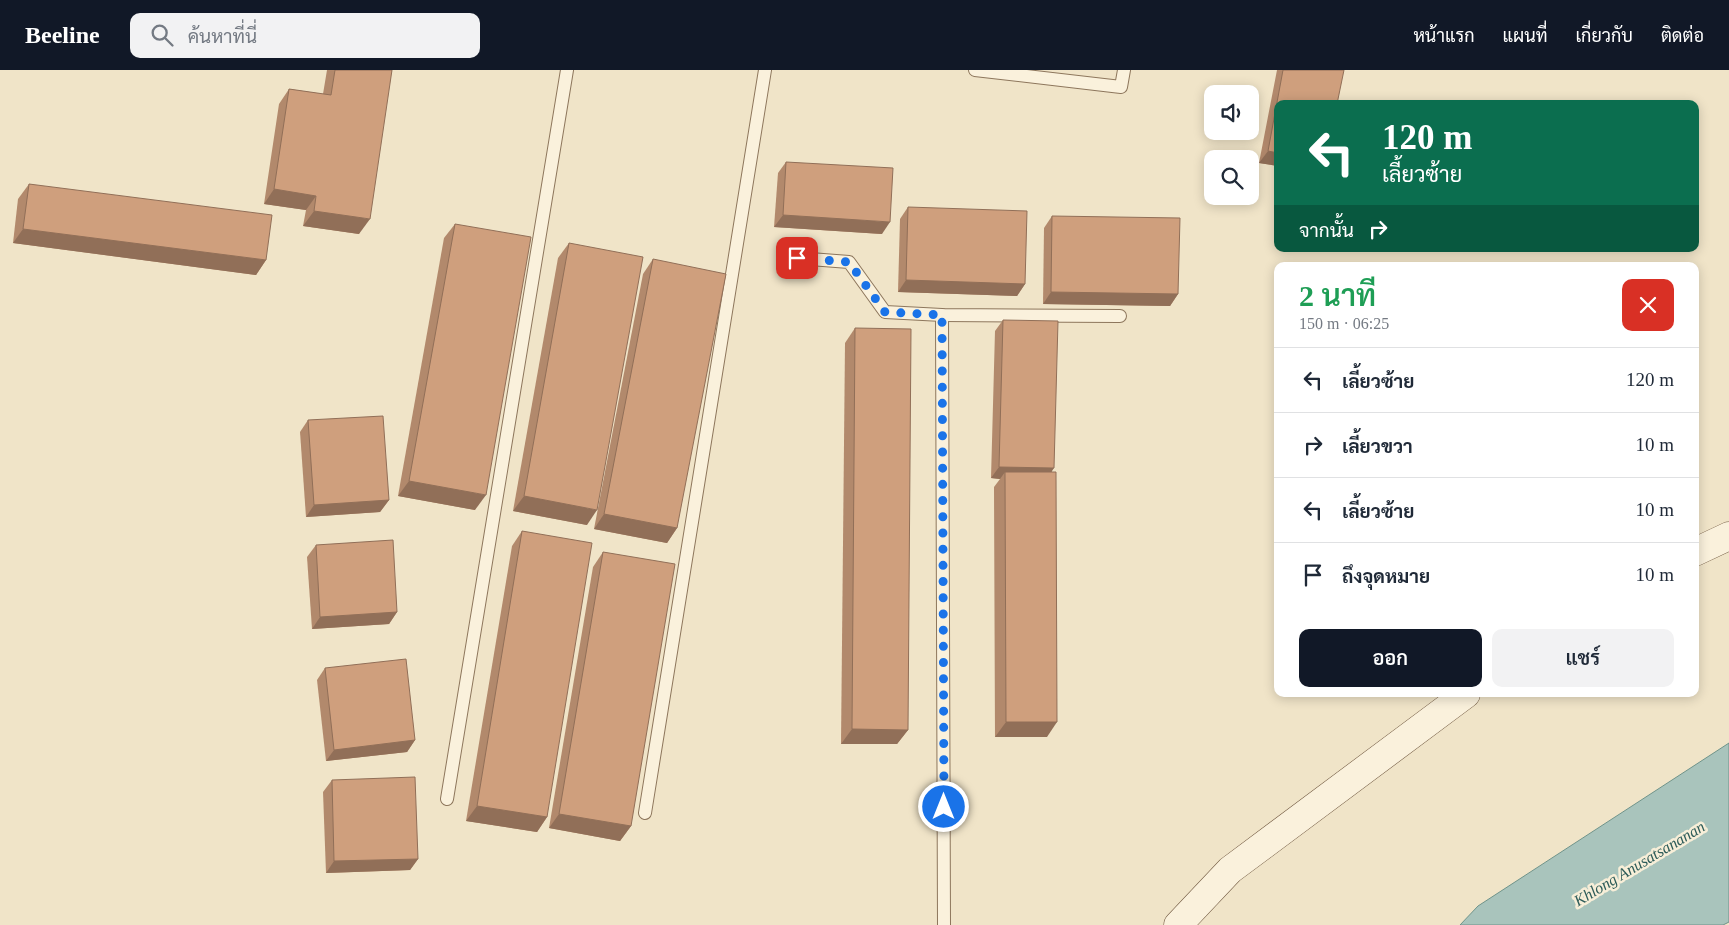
<!DOCTYPE html>
<html lang="th">
<head>
<meta charset="utf-8">
<style>
  body { margin:0; font-family:"Times New Roman",Sarabun,serif; background:#f2f2f3; color:#1f2937; height:100vh; display:flex; flex-direction:column; font-size:19px; white-space:nowrap }
  * { box-sizing:border-box; margin:0 }
  p { font-size:16px; color:#747a83 }
  .icon { flex:none; width:28px; height:28px; fill:none; stroke:currentColor; stroke-width:2; stroke-linecap:round; stroke-linejoin:round }
  .map { position:relative; flex:1; overflow:hidden }
  .drawer { position:absolute; left:1274px; top:192px; width:425px; height:435px; display:flex; flex-direction:column; background:#fff; border-radius:10px; box-shadow:0 2px 12px #0003 }
  .drawer>* { flex:none }
  .banner { position:absolute; left:1274px; top:30px; width:425px; height:152px; border-radius:10px; box-shadow:0 2px 12px #0003; background:#0b6e4f; color:#fff; overflow:hidden }
  .controls { position:absolute; left:1204px; top:15px; display:grid; gap:10px }
  .controls a { display:grid; place-items:center; width:55px; height:55px; border-radius:10px; background:#fff; box-shadow:0 2px 12px #0003; font-size:25px }
  .pin { position:absolute; display:grid; place-items:center; width:42px; height:42px; color:#fff; margin:-21px; border-radius:10px; box-shadow:0 2px 8px #0006 }
  .me { position:absolute; width:55px; margin:-28px; rotate:0deg; stroke-linejoin:round; filter:drop-shadow(0 0 4px #0008) }
  .turn { display:flex; align-items:center; gap:18px; height:105px; padding:0 25px; font-size:22px }
  .turn .icon { width:65px; height:65px; stroke-width:2.5 }
  .turn b { display:block; font-size:35px; line-height:42px }
  .then { display:flex; align-items:center; height:48px; padding:0 25px; background:#0003; gap:10px; font-size:19px }
  .round { display:grid; place-items:center; flex:none; width:52px; height:52px; border-radius:10px; background:#f2f2f3 }
  .headline { display:flex; align-items:center; justify-content:space-between; height:85px; padding:0 25px }
  h1 { font-size:30px; font-weight:600; line-height:38px; color:#1e9e55 }
  .primary-button { display:flex; gap:10px; margin-top:auto; padding:10px 25px }
  .primary-button a { flex:1; height:58px; border-radius:10px; background:#111827; color:#fff; font-size:20px; font-weight:600; line-height:58px; text-align:center }
  .primary-button a+a { background:#f2f2f3; color:#1f2937 }
  ul { padding:0; list-style:none }
  li { display:flex; align-items:center; gap:15px; height:65px; padding:0 25px; border-top:1px solid #e0e1e3 }
  li div { flex:1 }
  li b { display:block; font-size:19px }
  li em { font-style:normal }
  header { display:flex; align-items:center; gap:30px; box-sizing:border-box; height:70px; padding:0 25px; background:#111827; color:#fff }
  header strong { font-size:24px }
  nav { display:flex; gap:28px; margin-inline-start:auto; font-size:18px }
  .search { width:350px; height:45px; background:#f2f2f3; display:flex; align-items:center; gap:12px; box-sizing:border-box; padding:0 18px; border-radius:10px; color:#747a83; font-size:19px }
  .map>svg:first-child { display:block }
  .water { fill:#a9c4bc; stroke:#6f938a }
  .lines { fill:none; stroke-linecap:round; stroke-linejoin:round }
  .lane-casing { stroke:#8d765c; stroke-width:14 }
  .secondary-casing { stroke:#6f573f; stroke-width:29 }
  .lane { stroke:#faf1dc; stroke-width:12 }
  .secondary { stroke:#faf1dc; stroke-width:28 }
  .wall { fill:#b2896c }
  .shaded-wall { fill:#916f58 }
  .building { fill:#cf9f7d; stroke:#916f58 }
  .route { stroke:#1a73e8; stroke-width:9; stroke-dasharray:0 16.2 }
  .labels { text-anchor:middle; stroke-width:5; stroke-linejoin:round; paint-order:stroke }
  .water-label { font-size:16px; font-style:italic; fill:#2f5d5a; stroke:#f7eed8 }
</style>
</head>
<body>
<header>
<strong>Beeline</strong>
<div class="search"><svg class="icon" aria-label="search" viewBox="0 0 24 24"><circle cx="10" cy="10" r="6"/><path d="M15 15l6 6"/></svg>ค้นหาที่นี่</div>
<nav><a>หน้าแรก</a><a>แผนที่</a><a>เกี่ยวกับ</a><a>ติดต่อ</a></nav>
</header>
<div class="map">
<svg width="1729" height="855" viewBox="0 0 1729 855">
  <rect width="100%" height="100%" fill="#f0e4c8"/>
  <!-- water -->
  <path class="water" d="M1729 673V852L1723 855H1460L1478 836Z"/>
  <g class="lines">
    <defs>
      <g id="lane">
        <path d="M975 0 1121 17 1124 0"/>
        <path d="M797 188 849 192 885 242 942 245 1120 246"/>
        <path d="M942 245 944 855"/>
        <path d="M447 729 567 0"/>
        <path d="M645 743 765 0"/>
      </g>
      <g id="secondary">
        <path d="M1695 482 1729 466"/>
        <path d="M1178 855 1230 800 1466 624"/>
      </g>
    </defs>
    <!-- lane casing -->
    <use href="#lane" class="lane-casing"/>
    <!-- secondary casing -->
    <use href="#secondary" class="secondary-casing"/>
    <!-- lane -->
    <use href="#lane" class="lane"/>
    <!-- secondary -->
    <use href="#secondary" class="secondary"/>
  </g>
  <!-- wall -->
  <g class="wall">
    <path d="M327 0H392L359 164 303 156 306 140 264 134 279 34 289 19 323 24Z"/>
    <path d="M1277 0H1344L1278 34V96L1259 93Z"/>
    <path d="M786 92 882 164 774 157 778 103Z"/>
    <path d="M29 114 266 190 256 205 13 173 18 129Z"/>
    <path d="M908 137 1025 214 1017 226 898 222 900 149Z"/>
    <path d="M1052 146 1178 224 1170 236 1043 234 1044 158Z"/>
    <path d="M455 154 475 440 398 426 444 168Z"/>
    <path d="M569 173 587 455 513 441 558 188Z"/>
    <path d="M653 189 677 458 667 473 594 459 643 204Z"/>
    <path d="M1003 250 1052 402 1047 667H995L994 417 1000 409 991 408 995 261Z"/>
    <path d="M855 258 908 660 897 674H841L845 273Z"/>
    <path d="M308 350 389 430 380 442 306 447 300 362Z"/>
    <path d="M522 461 547 747 537 762 466 751 512 476Z"/>
    <path d="M316 475 397 542 389 554 312 559 307 487Z"/>
    <path d="M603 482 631 756 620 771 549 758 593 497Z"/>
    <path d="M325 598 415 670 407 682 326 691 317 610Z"/>
    <path d="M332 710 418 789 410 800 326 803 323 722Z"/>
  </g>
  <!-- shaded-wall -->
  <g class="shaded-wall">
    <path d="M1268 81 1278 83V96L1259 93Z"/>
    <path d="M274 119 316 126 306 140 264 134Z"/>
    <path d="M314 141 370 149 359 164 303 156Z"/>
    <path d="M783 145 890 152 882 164 774 157Z"/>
    <path d="M23 159 266 190 256 205 13 173Z"/>
    <path d="M906 210 1025 214 1017 226 898 222Z"/>
    <path d="M1051 222 1178 224 1170 236 1043 234Z"/>
    <path d="M999 397 1054 398 1046 410 1005 402 1000 409 991 408Z"/>
    <path d="M409 411 486 425 475 440 398 426Z"/>
    <path d="M524 426 597 440 587 455 513 441Z"/>
    <path d="M389 430 380 442 306 447 314 435Z"/>
    <path d="M604 444 677 458 667 473 594 459Z"/>
    <path d="M397 542 389 554 312 559 320 547Z"/>
    <path d="M1006 652H1057L1047 667H995Z"/>
    <path d="M852 659 908 660 897 674H841Z"/>
    <path d="M415 670 407 682 326 691 334 680Z"/>
    <path d="M477 736 547 747 537 762 466 751Z"/>
    <path d="M559 744 631 756 620 771 549 758Z"/>
    <path d="M418 789 410 800 326 803 334 791Z"/>
  </g>
  <!-- building -->
  <g class="building">
    <path d="M335 0H392L370 149 314 141 316 126 274 119 289 19 331 25Z"/>
    <path d="M1283 0H1344L1337 34H1278V83L1268 81Z"/>
    <path d="M786 92 893 98 890 152 783 145Z"/>
    <path d="M29 114 272 145 266 190 23 159Z"/>
    <path d="M908 137 1027 141 1025 214 906 210Z"/>
    <path d="M1052 146 1180 148 1178 224 1051 222Z"/>
    <path d="M455 154 531 167 486 425 409 411Z"/>
    <path d="M569 173 643 187 597 440 524 426Z"/>
    <path d="M653 189 726 204 677 458 604 444Z"/>
    <path d="M1003 250 1058 251 1054 398 999 397Z"/>
    <path d="M855 258 911 259 908 660 852 659Z"/>
    <path d="M383 346 389 430 314 435 308 350Z"/>
    <path d="M1005 402H1056L1057 652H1006Z"/>
    <path d="M522 461 592 473 547 747 477 736Z"/>
    <path d="M393 470 397 542 320 547 316 475Z"/>
    <path d="M603 482 675 494 631 756 559 744Z"/>
    <path d="M406 589 415 670 334 680 325 598Z"/>
    <path d="M415 707 418 789 334 791 332 710Z"/>
  </g>
  <g class="lines">
    <!-- route -->
    <path class="route" d="M797 188 849 192 885 242 942 245 944 737"/>
  </g>
  <g class="labels">
    <!-- water labels -->
    <g class="water-label">
      <text transform="translate(1639 793) rotate(-31)" y="6">Khlong Anusatsananan</text>
    </g>
  </g>
</svg>
<div class="controls">
<a><svg class="icon" aria-label="sound" viewBox="0 0 24 24"><path d="M4 9h4l5-4v14l-5-4H4zM17 9q2 3 0 6"/></svg></a>
<a><svg class="icon" aria-label="search" viewBox="0 0 24 24"><circle cx="10" cy="10" r="6"/><path d="M15 15l6 6"/></svg></a>
</div>
<div class="pin" style="left:797px;top:188px;background:#d93025"><svg class="icon" aria-label="arrive" viewBox="0 0 24 24"><path d="M6 21V4h12l-3 4 3 4H6"/></svg></div>
<svg class="me" style="left:944px;top:737px" viewBox="-20 -20 40 40"><circle r="17" fill="#1a73e8" stroke="#fff" stroke-width="3"/><path d="M0-11L8 9 0 5-8 9z" fill="#fff"/></svg>
<div class="banner">
<div class="turn"><svg class="icon" aria-label="left" viewBox="0 0 24 24"><path d="M17 20v-9H6M10 6l-5 5 5 5"/></svg><div><b>120 m</b>เลี้ยวซ้าย</div></div>
<div class="then">จากนั้น<svg class="icon" aria-label="right" viewBox="0 0 24 24"><path d="M7 20v-9h11M14 6l5 5-5 5"/></svg></div>
</div>
<section class="drawer">
<div class="headline"><div><h1>2 นาที</h1><p>150 m · 06:25</p></div><a class="round" style="background:#d93025;color:#fff"><svg class="icon" aria-label="close" viewBox="0 0 24 24"><path d="M6 6l12 12M18 6L6 18"/></svg></a></div>
<ul>
<li><svg class="icon" aria-label="left" viewBox="0 0 24 24"><path d="M17 20v-9H6M10 6l-5 5 5 5"/></svg><div><b>เลี้ยวซ้าย</b></div><em>120 m</em></li>
<li><svg class="icon" aria-label="right" viewBox="0 0 24 24"><path d="M7 20v-9h11M14 6l5 5-5 5"/></svg><div><b>เลี้ยวขวา</b></div><em>10 m</em></li>
<li><svg class="icon" aria-label="left" viewBox="0 0 24 24"><path d="M17 20v-9H6M10 6l-5 5 5 5"/></svg><div><b>เลี้ยวซ้าย</b></div><em>10 m</em></li>
<li><svg class="icon" aria-label="arrive" viewBox="0 0 24 24"><path d="M6 21V4h12l-3 4 3 4H6"/></svg><div><b>ถึงจุดหมาย</b></div><em>10 m</em></li>
</ul>
<div class="primary-button"><a>ออก</a><a>แชร์</a></div>
</section>
</div>
</body>
</html>
